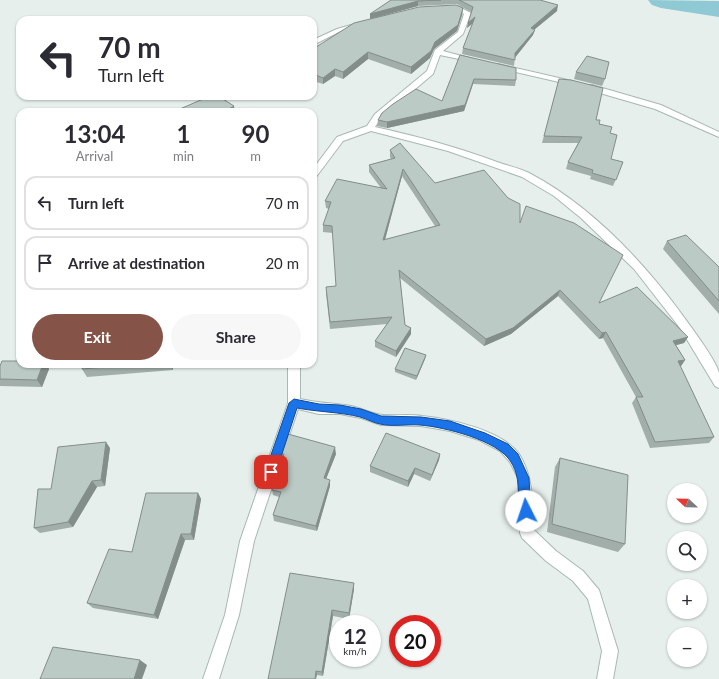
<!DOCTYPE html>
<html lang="en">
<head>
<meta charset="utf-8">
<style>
  body { margin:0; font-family:Lato,sans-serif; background:#f7f7f7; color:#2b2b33; height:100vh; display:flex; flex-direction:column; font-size:15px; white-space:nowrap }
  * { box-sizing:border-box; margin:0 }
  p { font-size:13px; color:#7c7c81 }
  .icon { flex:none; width:22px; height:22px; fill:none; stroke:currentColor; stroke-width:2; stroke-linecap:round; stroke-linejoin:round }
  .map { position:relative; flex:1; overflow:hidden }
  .sheet { position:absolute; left:16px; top:108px; width:301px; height:260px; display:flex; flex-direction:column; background:#fff; border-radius:12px; box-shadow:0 1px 3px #0004 }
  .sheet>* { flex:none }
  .hud { position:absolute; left:16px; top:16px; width:301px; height:84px; border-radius:12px; box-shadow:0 1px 3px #0004; background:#fff; color:#2b2b33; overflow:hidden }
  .needle { width:26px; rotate:292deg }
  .tools { position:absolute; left:667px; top:483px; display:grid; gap:8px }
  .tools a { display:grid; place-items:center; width:40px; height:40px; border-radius:50%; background:#fff; box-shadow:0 1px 3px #0004; font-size:20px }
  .speed { position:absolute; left:329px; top:615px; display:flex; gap:8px; font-size:20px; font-weight:700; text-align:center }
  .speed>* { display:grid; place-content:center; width:52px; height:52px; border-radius:50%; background:#fff; box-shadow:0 1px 3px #0004; line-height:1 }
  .speed small { font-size:10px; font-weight:400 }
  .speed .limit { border:6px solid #d22; background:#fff; color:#111 }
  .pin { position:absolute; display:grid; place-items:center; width:34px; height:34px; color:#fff; margin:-17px; border-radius:8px; box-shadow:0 2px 6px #0006 }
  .me { position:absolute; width:44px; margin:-22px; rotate:356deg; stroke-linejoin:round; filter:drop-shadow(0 0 3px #0008) }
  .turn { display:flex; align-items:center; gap:14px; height:84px; padding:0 16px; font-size:18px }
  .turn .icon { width:52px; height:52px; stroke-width:2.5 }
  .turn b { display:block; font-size:28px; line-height:34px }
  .eta { display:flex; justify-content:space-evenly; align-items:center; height:68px; text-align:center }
  .eta b { font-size:24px; font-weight:700; line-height:28px }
  .cta { display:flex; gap:8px; margin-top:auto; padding:8px 16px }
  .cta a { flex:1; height:46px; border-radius:24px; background:#855347; color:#fff; font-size:16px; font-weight:700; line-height:46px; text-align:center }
  .cta a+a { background:#f7f7f7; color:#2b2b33 }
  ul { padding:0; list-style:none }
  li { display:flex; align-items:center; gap:12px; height:54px; margin:0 8px 6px; padding:0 8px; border:2px solid #e1e1e2; border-radius:12px }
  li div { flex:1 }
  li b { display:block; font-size:15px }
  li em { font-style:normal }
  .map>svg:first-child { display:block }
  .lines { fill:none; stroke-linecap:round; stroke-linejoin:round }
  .river { fill:#8ec9d4; fill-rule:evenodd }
  .lane-casing { stroke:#a8b8b2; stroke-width:2 }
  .lane { fill:#fff; fill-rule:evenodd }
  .wall { fill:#a1aea9; fill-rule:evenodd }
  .shaded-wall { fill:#838d89 }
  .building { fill:#bbcac4; stroke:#838d89; fill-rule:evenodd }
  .route { fill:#1a73e8; stroke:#114b97 }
</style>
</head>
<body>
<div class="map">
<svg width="719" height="679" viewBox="0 0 719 679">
  <rect width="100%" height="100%" fill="#e6efeb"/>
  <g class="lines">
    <!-- river -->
    <path class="river" d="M648 0 719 1V17L661 8 652 5Z"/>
    <defs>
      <g id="lane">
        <path d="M457 6 471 13 463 34 443 51 477 60 473 62 440 55 433 74 381 118 375 127C416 136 457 147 497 162 508 166 519 168 529 173 588 204 638 256 678 309 687 322 716 359 719 373 719 377 719 383 719 388L715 386 680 328 634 269 581 218 554 196 522 177 448 151 371 131 343 141 316 177 313 178V169L337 137 367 126 375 114 427 71 435 50 458 32 464 14 456 10 448 11 445 9Z"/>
        <path d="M358 23 360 24V26L341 31 313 45V40L337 29Z"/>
        <path d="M498 64 572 81 576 83 572 85 498 68Z"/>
        <path d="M586 85H592L661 105 719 132V137L655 109 586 89Z"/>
        <path d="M288 364H300V399C317 403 334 403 351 406 361 408 372 414 383 415 396 416 409 414 422 416 450 419 502 430 519 454 534 477 532 504 534 530L556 551 583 571 599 590 618 651 613 679H597L602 651 588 599 573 581 546 561 522 538 520 533 518 478 510 462 500 451 479 440 450 431 421 426 381 425 361 418 340 414H319L298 409 254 541 239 615 219 679H203L225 615 240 541 288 403Z"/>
      </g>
    </defs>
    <!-- lane casing -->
    <use href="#lane" class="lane-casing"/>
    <!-- lane -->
    <use href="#lane" class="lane"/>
  </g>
  <!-- wall -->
  <g class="wall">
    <path d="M391 0H540L557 11 534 30 533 35 515 57 514 66 462 54 463 48 472 24 467 28 471 12 457 4 418 6 370 19V14Z"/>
    <path d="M463 8 462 15 457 31 434 49 430 58 411 74 368 59 343 79 335 76 323 84 313 81V49Z"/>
    <path d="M460 55 516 80 515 86 473 84 464 111 387 128 377 126 378 120 442 101Z"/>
    <path d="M576 72 605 79 602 86 574 79Z"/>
    <path d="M559 79 596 120 599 124 610 133 611 159 623 162 613 186 590 179 591 176 566 169 568 162 578 143H542Z"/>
    <path d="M390 150 435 183 520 223 599 302 688 337 684 343 676 345 685 360 681 366H680L714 437 709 443 650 448 632 403 636 397 603 338 599 339 558 296 511 334 484 346 400 278 405 325 411 328V334L396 357 375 347V341L387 324 330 329 326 293 336 286 333 233 323 232V225L329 209 326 208 325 201 381 188 369 172V165L391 159 390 157ZM402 176 435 226 385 240 394 205Z"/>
    <path d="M667 241 719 267V314L663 249Z"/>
    <path d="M426 355 425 359 416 380 395 372V369Z"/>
    <path d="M20 364H46L49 369 42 387 0 386V366Z"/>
    <path d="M83 364H173V370L87 377 82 369Z"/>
    <path d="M110 448 105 486 97 487 73 527 40 533 34 528 51 489Z"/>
    <path d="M281 454H336L326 479 330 486 317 531 274 521 273 515 279 497 273 495 272 490 282 459Z"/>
    <path d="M440 454 439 460 430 481 414 474 408 487 370 472V466Z"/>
    <path d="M560 458 625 544 618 552 547 532 555 467Z"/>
    <path d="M198 493 201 499 194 540H185L158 619 93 608 87 603 132 552Z"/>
    <path d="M354 583V589L349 619 333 616 323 676 317 675 268 679Z"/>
  </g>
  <!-- shaded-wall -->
  <g class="shaded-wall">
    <path d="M418 1V6L370 19V14Z"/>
    <path d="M558 5 557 11 530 33 531 28Z"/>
    <path d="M463 8 462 15 457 31 434 49 430 58 411 74V67Z"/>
    <path d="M475 17 474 22 467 28 468 23Z"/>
    <path d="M535 30 533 35 514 59 515 53Z"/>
    <path d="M368 52V59L343 79V72Z"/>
    <path d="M335 69V76L323 84V78Z"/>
    <path d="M474 79 473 84 464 111 387 128V122L465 105Z"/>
    <path d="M234 106 235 112H224Z"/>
    <path d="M403 169 402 176 383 247V240Z"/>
    <path d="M560 290 558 296 511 334 484 346 486 339Z"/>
    <path d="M411 328V334L396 357V351Z"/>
    <path d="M606 332 603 338 599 339 602 333Z"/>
    <path d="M688 337 684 343 669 347 673 341Z"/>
    <path d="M426 355 425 359 416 380 417 376Z"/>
    <path d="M685 360 681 366 674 367 678 361Z"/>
    <path d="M43 364H46L49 369 42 387 37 380Z"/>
    <path d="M170 364H173V370Z"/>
    <path d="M106 442 110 448 105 486 101 480Z"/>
    <path d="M335 447 336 454 324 484V478Z"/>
    <path d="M440 454 439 460 430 481 432 475Z"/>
    <path d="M415 468 414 474 408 487V481Z"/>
    <path d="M330 480V486L317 531 316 526Z"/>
    <path d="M92 481 97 487 73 527 68 522Z"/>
    <path d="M198 493 201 499 194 540 191 534Z"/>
    <path d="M181 534 185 540 158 619 154 615Z"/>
    <path d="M354 583V589L349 619V613Z"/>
    <path d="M332 610 333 616 323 676 322 672Z"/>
    <path d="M140 660 147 665 142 679H134Z"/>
    <path d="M316 671 317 675 316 679H315Z"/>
  </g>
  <!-- building -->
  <g class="building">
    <path d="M391 0H441L418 1 370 14Z"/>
    <path d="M459 0H540L558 5 531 28 535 30 515 53V60L463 48 475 17 468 23 473 7Z"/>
    <path d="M456 5 463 8 458 25 435 42 431 51 411 67 368 52 343 72 335 69 323 78 313 74V49L354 23 419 7Z"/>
    <path d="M460 55 516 68V80L474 79 465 105 387 122 378 120 382 113 393 104 416 89 442 101Z"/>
    <path d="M587 56 609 62 605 79 576 72Z"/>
    <path d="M559 79 571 80 603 88 596 120H600L599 124 612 127 610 133 617 135 611 159 623 162 616 180 592 173 593 170 568 162 582 137 544 136Z"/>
    <path d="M210 96H218L234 106 224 112H173Z"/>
    <path d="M400 143 435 183 484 170 508 198 520 204V223L526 206 574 223 623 255 599 303 637 287 688 337 673 341 685 360 678 361 714 437 655 442 636 397H643L606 332 602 333 560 290 513 328 486 339 399 270 405 325 411 328 396 351 375 341 392 317 330 322 326 287 336 286 332 226 323 225 331 202 325 201 337 179 387 189 369 165 395 158 390 150ZM403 169 440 225 383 240 395 198Z"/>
    <path d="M686 235 719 267V301L667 241Z"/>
    <path d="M405 348 426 355 417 376 395 369Z"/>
    <path d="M2 361H20V364H43L37 380 0 379V366Z"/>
    <path d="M83 364H141L82 369Z"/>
    <path d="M386 433 440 454 432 475 415 468 408 481 370 466Z"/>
    <path d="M288 434 335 447 324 478 330 480 316 526 273 515 281 492 272 490 284 454H281Z"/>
    <path d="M106 442 101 480 92 481 68 522 34 528 38 489H51L58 447Z"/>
    <path d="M560 458 628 475 625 544 552 524Z"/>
    <path d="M146 493H198L191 534H181L154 615 87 603 109 549 132 552Z"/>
    <path d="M290 573 354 583 349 613 332 610 322 672 316 671 315 679H268Z"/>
    <path d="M53 647 140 660 134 679H40Z"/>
  </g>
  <!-- route -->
  <path class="route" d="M294 399 319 404 340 405 361 409 381 416 421 417 450 421 485 433 508 444 518 454 529 478 531 511 529 515 526 516 522 515C515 498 523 482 511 462 498 440 444 427 420 425 407 424 393 427 380 424 374 423 367 419 360 417 340 412 318 412 297 408L276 472 274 475 271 477 267 475 265 472 289 403Z"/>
</svg>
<div class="tools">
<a><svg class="needle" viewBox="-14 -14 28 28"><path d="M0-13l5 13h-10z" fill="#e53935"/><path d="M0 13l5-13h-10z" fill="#7c7c81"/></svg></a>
<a><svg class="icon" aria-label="search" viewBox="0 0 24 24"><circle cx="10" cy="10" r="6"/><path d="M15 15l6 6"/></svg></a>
<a>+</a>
<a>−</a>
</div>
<div class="speed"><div>12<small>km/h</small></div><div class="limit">20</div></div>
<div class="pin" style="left:271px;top:472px;background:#d93025"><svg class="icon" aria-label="arrive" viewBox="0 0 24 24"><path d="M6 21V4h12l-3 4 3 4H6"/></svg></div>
<svg class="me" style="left:526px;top:511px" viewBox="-20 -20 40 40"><circle r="19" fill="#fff"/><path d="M0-13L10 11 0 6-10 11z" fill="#1a73e8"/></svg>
<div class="hud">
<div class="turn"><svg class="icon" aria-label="left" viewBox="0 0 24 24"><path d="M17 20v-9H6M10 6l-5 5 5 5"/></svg><div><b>70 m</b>Turn left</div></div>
</div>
<section class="sheet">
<div class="eta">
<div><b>13:04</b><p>Arrival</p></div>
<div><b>1</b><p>min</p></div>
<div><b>90</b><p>m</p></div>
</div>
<ul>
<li><svg class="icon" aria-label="left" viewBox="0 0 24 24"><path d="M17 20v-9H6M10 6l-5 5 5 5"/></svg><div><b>Turn left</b></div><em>70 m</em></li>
<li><svg class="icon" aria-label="arrive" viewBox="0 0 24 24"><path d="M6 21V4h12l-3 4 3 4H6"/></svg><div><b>Arrive at destination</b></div><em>20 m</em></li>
</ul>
<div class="cta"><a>Exit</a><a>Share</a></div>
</section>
</div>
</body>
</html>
